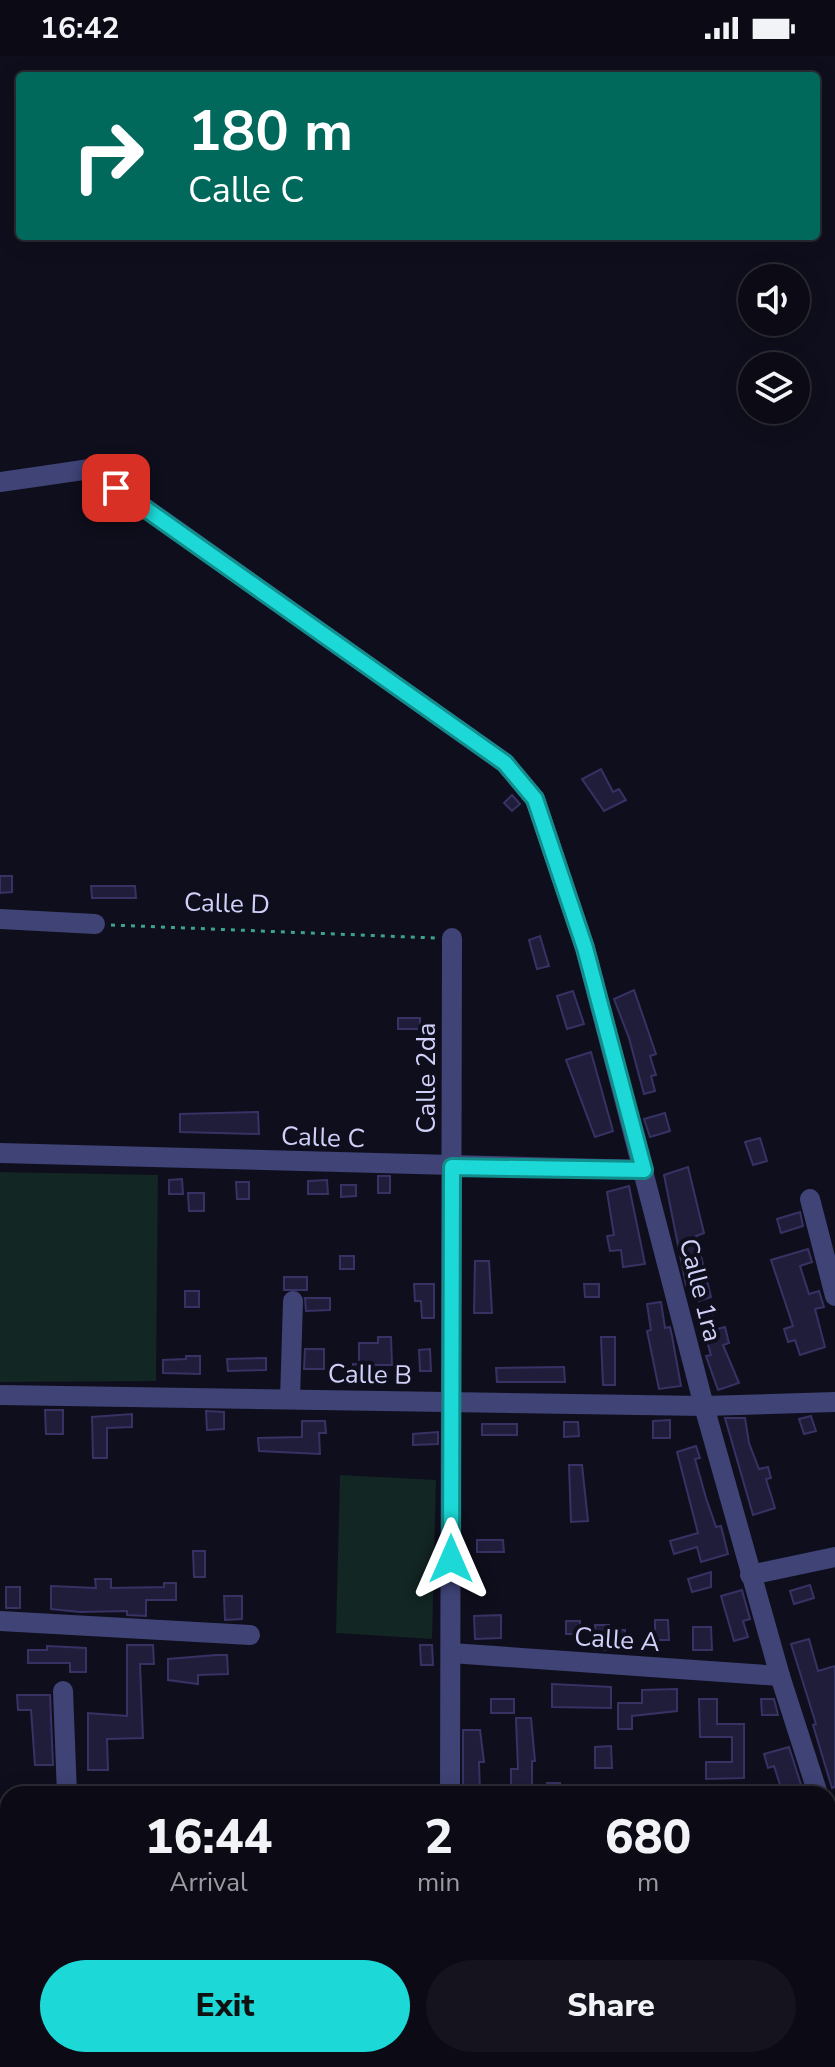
<!DOCTYPE html>
<html lang="en">
<head>
<meta charset="utf-8">
<style>
  body { margin:0; font-family:"Nunito Sans",sans-serif; background:#14131e; color:#f1f3f6; height:100vh; display:flex; flex-direction:column; font-size:30px; white-space:nowrap }
  * { box-sizing:border-box; margin:0 }
  p { font-size:26px; color:#9a9aa0 }
  .icon { flex:none; width:44px; height:44px; fill:none; stroke:currentColor; stroke-width:2; stroke-linecap:round; stroke-linejoin:round }
  .map { position:relative; flex:1; overflow:hidden }
  .details { position:absolute; left:0px; top:1730px; width:836px; height:282px; display:flex; flex-direction:column; background:#0b0a15; border-radius:24px 24px 0 0; box-shadow:0 4px 20px #0003,0 0 0 2px #2b2b34 }
  .details>* { flex:none }
  .top-card { position:absolute; left:16px; top:16px; width:804px; height:168px; border-radius:8px; box-shadow:0 4px 20px #0003,0 0 0 2px #2b2b34; background:#00695c; color:#fff; overflow:hidden }
  .fabs { position:absolute; left:738px; top:208px; display:grid; gap:16px }
  .fabs a { display:grid; place-items:center; width:72px; height:72px; border-radius:50%; background:#0b0a15; box-shadow:0 4px 20px #0003,0 0 0 2px #2b2b34; font-size:40px }
  .pin { position:absolute; display:grid; place-items:center; width:68px; height:68px; color:#fff; margin:-34px; border-radius:16px; box-shadow:0 4px 12px #0006 }
  .me { position:absolute; width:88px; margin:-44px; rotate:0deg; stroke-linejoin:round; filter:drop-shadow(0 0 6px #0008) }
  .turn { display:flex; align-items:center; gap:28px; height:168px; padding:0 40px; font-size:36px }
  .turn .icon { width:104px; height:104px; stroke-width:2.5 }
  .turn b { display:block; font-size:56px; line-height:68px }
  .eta { display:flex; justify-content:space-evenly; align-items:center; height:136px; text-align:center }
  .eta b { font-size:48px; font-weight:800; line-height:56px }
  .primary-button { display:flex; gap:16px; margin-top:auto; padding:16px 40px }
  .primary-button a { flex:1; height:92px; border-radius:48px; background:#1cd9d7; color:#111; font-size:32px; font-weight:800; line-height:92px; text-align:center }
  .primary-button a+a { background:#14131e; color:#f1f3f6 }
  .status { display:flex; justify-content:space-between; align-items:center; height:56px; padding:0 40px; background:#0b0a15; direction:ltr }
  .status svg { height:22px; fill:currentColor }
  .map>svg:first-child { display:block }
  .green { fill:#122623 }
  .building { fill:#201d3b; stroke:#363264; stroke-width:2 }
  .lines { fill:none; stroke-linecap:round; stroke-linejoin:round }
  .path { stroke:#3ca190; stroke-width:3; stroke-dasharray:4 6; stroke-linecap:butt }
  .minor { stroke:#3f4376; stroke-width:20 }
  .route-casing { stroke:#128d8c; stroke-width:20 }
  .route { stroke:#1cd9d7; stroke-width:14 }
  .labels { text-anchor:middle; stroke-width:8; stroke-linejoin:round; paint-order:stroke }
  .street-label { font-size:26px; fill:#d0d0f9; stroke:#0f0e1c }
</style>
</head>
<body>
<div class="status"><b>16:42</b><svg viewBox="0 0 49 12"><path d="M0 12V9h3v3zM5 12V6h3v6zM10 12V3h3v9zM15 12V0h3v12zM26 1h20v11H26zM47 4h2v5h-2z"/></svg></div>
<div class="map">
<svg width="835" height="2011" viewBox="0 0 835 2011">
  <rect width="100%" height="100%" fill="#0f0e1c"/>
  <!-- green -->
  <g class="green">
    <path d="M0 1116 158 1119 156 1325 0 1326Z"/>
    <path d="M340 1419 436 1424 432 1583 336 1577Z"/>
  </g>
  <!-- building -->
  <g class="building">
    <path d="M601 713 613 736 619 733 626 744 604 755 582 723Z"/>
    <path d="M512 739 520 748 512 755 504 747Z"/>
    <path d="M0 820H12V836L0 837Z"/>
    <path d="M91 830H135L136 842H92Z"/>
    <path d="M540 880 549 910 537 913 529 884Z"/>
    <path d="M634 934 656 998 650 1000 656 1019 651 1020 655 1035 644 1038 629 982 614 943Z"/>
    <path d="M573 935 584 968 567 973 557 940Z"/>
    <rect x="398" y="962" width="22" height="11"/>
    <path d="M591 996 613 1075 595 1081 566 1004Z"/>
    <path d="M258 1056 259 1078 180 1076V1058Z"/>
    <path d="M665 1057 670 1075 650 1081 644 1063Z"/>
    <path d="M760 1082 767 1105 753 1109 745 1086Z"/>
    <path d="M688 1111 704 1177 696 1180 711 1241 699 1245 693 1227 686 1229 664 1119Z"/>
    <rect x="378" y="1120" width="12" height="17"/>
    <path d="M182 1123 183 1138H169V1124Z"/>
    <path d="M327 1124 328 1138H308V1125Z"/>
    <path d="M236 1126H249V1143H237Z"/>
    <path d="M341 1129H356V1140L341 1141Z"/>
    <path d="M629 1130 645 1208 623 1211 621 1194 610 1195 607 1180 614 1179 607 1136Z"/>
    <path d="M188 1137H204V1155H189Z"/>
    <path d="M800 1156 803 1170 781 1177 777 1163Z"/>
    <path d="M808 1193 812 1206 800 1210 809 1238 819 1235 824 1251 815 1253 825 1291 800 1299 795 1284 788 1286 784 1273 793 1270 771 1204Z"/>
    <rect x="340" y="1200" width="14" height="13"/>
    <path d="M475 1205H489L492 1257H474Z"/>
    <rect x="284" y="1221" width="23" height="13"/>
    <path d="M414 1228H434V1262H422L421 1245H415Z"/>
    <path d="M584 1228H599V1241H585Z"/>
    <rect x="185" y="1235" width="14" height="16"/>
    <path d="M305 1242H330V1254L306 1255Z"/>
    <path d="M661 1246 665 1272 670 1271 672 1280 681 1330 659 1333 647 1275 651 1274 647 1248Z"/>
    <path d="M710 1251 717 1273 725 1271 729 1287 723 1289 739 1327 718 1334 706 1300 711 1299 698 1255Z"/>
    <path d="M378 1281H391L392 1309H368V1328H353V1308H359V1287H378Z"/>
    <path d="M601 1281H615V1329H603Z"/>
    <path d="M305 1293H324V1313H304Z"/>
    <path d="M430 1293 431 1315H420L419 1294Z"/>
    <path d="M186 1300H200V1318L163 1317V1304L186 1303Z"/>
    <path d="M266 1302V1314L228 1315 227 1303Z"/>
    <path d="M564 1311 565 1326H497L496 1312Z"/>
    <path d="M45 1354H63V1378H46Z"/>
    <path d="M206 1355 224 1356V1373L207 1374Z"/>
    <path d="M132 1358V1371L107 1372V1402H93L92 1361Z"/>
    <path d="M811 1360 816 1375 804 1378 799 1363Z"/>
    <path d="M725 1362H745L749 1387 759 1413 768 1411 771 1422 766 1423 775 1452 753 1459Z"/>
    <path d="M670 1364V1382H653V1365Z"/>
    <path d="M302 1365H325L326 1377H319L320 1398 259 1395 258 1382 302 1381Z"/>
    <path d="M564 1366H578L579 1380 564 1381Z"/>
    <rect x="482" y="1368" width="35" height="11"/>
    <path d="M438 1376V1388L413 1389V1378Z"/>
    <path d="M696 1390 700 1402 695 1403 706 1442 716 1471 721 1470 728 1498 701 1506 697 1491 674 1498 670 1485 698 1477 677 1396Z"/>
    <path d="M569 1409H582L588 1465 571 1466Z"/>
    <path d="M477 1484H503L504 1496H477Z"/>
    <path d="M193 1495H205V1521H194Z"/>
    <path d="M711 1516V1531L692 1536 688 1523Z"/>
    <path d="M95 1523H111V1532L164 1531V1527H176V1544H146V1560L127 1559V1555L80 1556 51 1553V1530L96 1532Z"/>
    <path d="M810 1529 814 1542 794 1548 790 1535Z"/>
    <rect x="6" y="1531" width="14" height="21"/>
    <path d="M742 1534 750 1563 743 1565 748 1581 734 1585 721 1540Z"/>
    <path d="M224 1540H242V1563L225 1564Z"/>
    <path d="M501 1559V1582L475 1583 474 1560Z"/>
    <path d="M655 1564H668L669 1584H655Z"/>
    <rect x="566" y="1565" width="14" height="13"/>
    <path d="M595 1569H609V1574H625V1594H595Z"/>
    <path d="M693 1571H711L712 1594H693Z"/>
    <path d="M809 1583 818 1615 835 1610V1731L832 1732 819 1689 813 1669 816 1668 791 1588Z"/>
    <path d="M127 1589H153L154 1608H140L143 1682 107 1683 108 1714H88V1657L127 1660Z"/>
    <path d="M420 1589H432L433 1609H421Z"/>
    <path d="M47 1590 86 1592V1616H70V1607H28V1594H47Z"/>
    <path d="M216 1599H227L228 1618 198 1619V1628L168 1624V1603Z"/>
    <path d="M552 1628 611 1631V1652L552 1651Z"/>
    <path d="M677 1633V1655L632 1660V1673H618V1647H642V1634Z"/>
    <path d="M17 1639H50L53 1709H35L31 1654H18Z"/>
    <rect x="491" y="1643" width="23" height="14"/>
    <path d="M699 1643H717V1668H744V1722L706 1723V1706H732V1681H700Z"/>
    <path d="M761 1643H774L778 1659H762Z"/>
    <path d="M516 1662H531L535 1705H532V1735H511V1713H518Z"/>
    <path d="M463 1674H480L484 1706H479L480 1736 463 1737Z"/>
    <path d="M611 1690 612 1712H595V1691Z"/>
    <path d="M789 1691 804 1738H783L774 1710 768 1712 764 1698Z"/>
    <rect x="547" y="1727" width="13" height="11"/>
  </g>
  <g class="lines">
    <!-- path -->
    <path class="path" d="M111 869 435 882"/>
    <!-- minor -->
    <g class="minor">
      <path d="M0 426 90 413 505 707 535 743 585 892 704 1350 780 1620 818 1738"/>
      <path d="M0 863 95 868"/>
      <path d="M0 1097 644 1114"/>
      <path d="M810 1143 835 1240"/>
      <path d="M0 1339 704 1350 835 1346"/>
      <path d="M290 1343 293 1245"/>
      <path d="M750 1519 835 1501"/>
      <path d="M0 1565 250 1579"/>
      <path d="M451 1597 780 1620"/>
      <path d="M63 1635 67 1738"/>
      <path d="M450 1738 452 882"/>
      <path d="M828 1768 835 1790"/>
      <path d="M0 1830H8"/>
      <path d="M828 1873H835"/>
    </g>
  </g>
  <g class="lines">
    <defs>
      <path id="route" d="M116 432 505 707 535 743 585 892 644 1114 452 1111 451 1503"/>
    </defs>
    <!-- route casing -->
    <use href="#route" class="route-casing"/>
    <!-- route -->
    <use href="#route" class="route"/>
  </g>
  <g class="labels">
    <!-- street labels -->
    <g class="street-label">
      <text transform="translate(227 847) rotate(2)" y="9">Calle D</text>
      <text transform="translate(426 1022) rotate(-90)" y="9">Calle 2da</text>
      <text transform="translate(323 1081) rotate(2)" y="9">Calle C</text>
      <text transform="translate(701 1234) rotate(76)" y="9">Calle 1ra</text>
      <text transform="translate(370 1318) rotate(1)" y="9">Calle B</text>
      <text transform="translate(617 1583) rotate(4)" y="9">Calle A</text>
    </g>
  </g>
</svg>
<div class="fabs">
<a><svg class="icon" aria-label="sound" viewBox="0 0 24 24"><path d="M4 9h4l5-4v14l-5-4H4zM17 9q2 3 0 6"/></svg></a>
<a><svg class="icon" aria-label="layers" viewBox="0 0 24 24"><path d="M12 4l9 5-9 5-9-5zM3 14l9 5 9-5"/></svg></a>
</div>
<div class="pin" style="left:116px;top:432px;background:#d93025"><svg class="icon" aria-label="arrive" viewBox="0 0 24 24"><path d="M6 21V4h12l-3 4 3 4H6"/></svg></div>
<svg class="me" style="left:451px;top:1503px" viewBox="-20 -20 40 40"><path d="M0-17L14 15 0 8-14 15z" fill="#1cd9d7" stroke="#fff" stroke-width="4"/></svg>
<div class="top-card">
<div class="turn"><svg class="icon" aria-label="right" viewBox="0 0 24 24"><path d="M7 20v-9h11M14 6l5 5-5 5"/></svg><div><b>180 m</b>Calle C</div></div>
</div>
<section class="details">
<div class="eta">
<div><b>16:44</b><p>Arrival</p></div>
<div><b>2</b><p>min</p></div>
<div><b>680</b><p>m</p></div>
</div>
<div class="primary-button"><a>Exit</a><a>Share</a></div>
</section>
</div>
</body>
</html>
